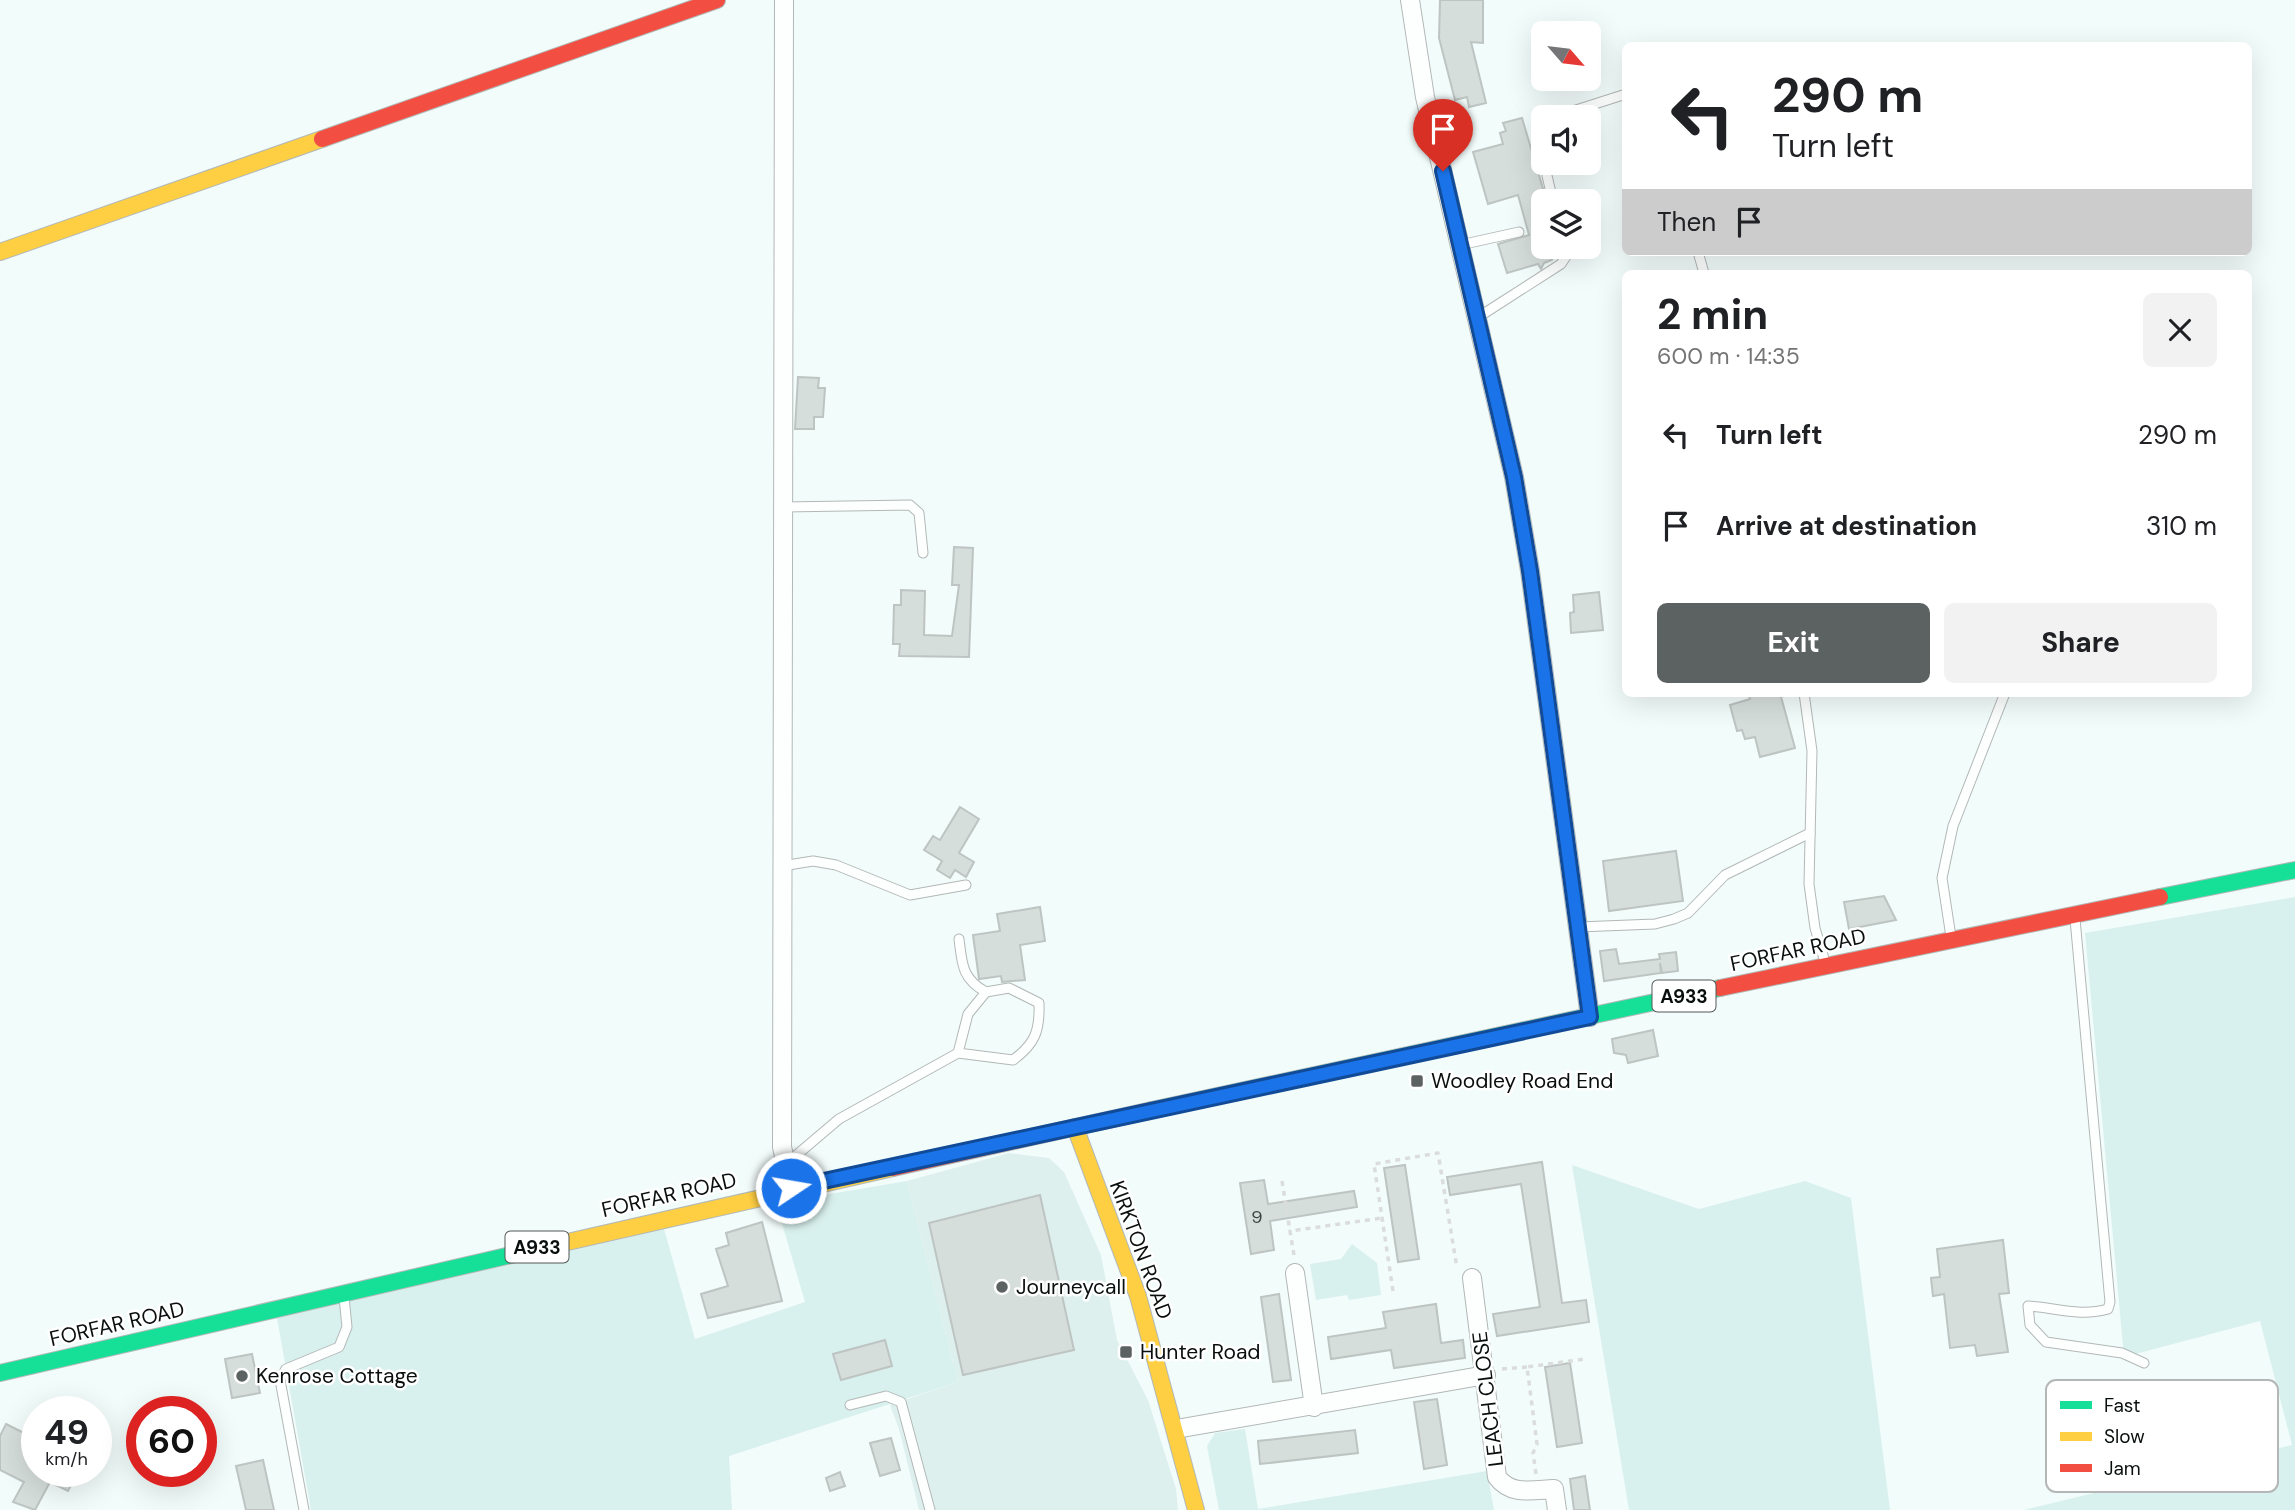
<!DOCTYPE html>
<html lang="en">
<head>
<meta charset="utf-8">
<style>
  body { margin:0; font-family:"DM Sans",sans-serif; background:#f2f2f2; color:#202124; height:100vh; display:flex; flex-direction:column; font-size:26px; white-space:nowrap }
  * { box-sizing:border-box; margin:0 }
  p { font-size:23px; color:#757577 }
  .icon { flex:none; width:38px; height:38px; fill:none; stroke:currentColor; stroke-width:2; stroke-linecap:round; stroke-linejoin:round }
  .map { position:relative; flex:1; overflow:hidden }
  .sheet { position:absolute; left:1622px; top:270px; width:630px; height:427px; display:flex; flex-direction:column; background:#fff; border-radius:10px; box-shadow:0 7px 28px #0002 }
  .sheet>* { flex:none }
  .banner { position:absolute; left:1622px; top:42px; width:630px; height:214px; border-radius:10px; box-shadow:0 7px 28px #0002; background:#fff; color:#202124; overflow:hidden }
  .needle { width:46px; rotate:118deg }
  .controls { position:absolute; left:1531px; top:21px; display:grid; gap:14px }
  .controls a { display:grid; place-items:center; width:70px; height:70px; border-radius:10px; background:#fff; box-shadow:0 7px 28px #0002; font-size:35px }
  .speed { position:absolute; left:21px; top:1396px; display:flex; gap:14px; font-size:35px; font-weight:700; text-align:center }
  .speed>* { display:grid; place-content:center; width:91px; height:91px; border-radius:50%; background:#fff; box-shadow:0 7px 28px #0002; line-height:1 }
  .speed small { font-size:18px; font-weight:400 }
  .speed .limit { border:10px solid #d22; background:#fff; color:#111 }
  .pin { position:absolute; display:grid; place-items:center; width:60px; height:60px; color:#fff; margin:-72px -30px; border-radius:50% 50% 50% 0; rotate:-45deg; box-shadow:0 0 7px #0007 }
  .pin .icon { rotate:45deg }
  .me { position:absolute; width:77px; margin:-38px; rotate:78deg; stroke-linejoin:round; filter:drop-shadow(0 0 5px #0008) }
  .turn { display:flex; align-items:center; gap:24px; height:147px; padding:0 35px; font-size:32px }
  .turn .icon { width:91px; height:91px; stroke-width:2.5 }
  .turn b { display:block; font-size:49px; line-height:60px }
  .then { display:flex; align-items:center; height:66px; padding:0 35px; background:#0003; gap:14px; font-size:26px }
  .round { display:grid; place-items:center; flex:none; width:74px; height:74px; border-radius:10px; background:#f2f2f2 }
  .overview { display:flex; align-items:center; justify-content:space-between; height:119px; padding:0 35px }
  h1 { font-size:42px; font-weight:700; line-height:52px }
  .action { display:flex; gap:14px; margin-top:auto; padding:14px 35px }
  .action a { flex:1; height:80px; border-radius:10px; background:#5b6261; color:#fff; font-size:28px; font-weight:700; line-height:80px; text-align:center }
  .action a+a { background:#f2f2f2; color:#202124 }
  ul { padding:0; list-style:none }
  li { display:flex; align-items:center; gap:21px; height:91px; padding:0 35px }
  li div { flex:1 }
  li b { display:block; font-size:26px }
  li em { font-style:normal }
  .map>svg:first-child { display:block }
  .built { fill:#ddf0ee }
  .green { fill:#d9f1ee }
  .building { fill:#d6dedc; stroke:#bdc4c2; stroke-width:2 }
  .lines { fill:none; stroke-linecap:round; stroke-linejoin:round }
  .lane-casing { stroke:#b2b8b7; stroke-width:11 }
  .street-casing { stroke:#b2b8b7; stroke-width:20 }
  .fast-casing { stroke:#b2b8b7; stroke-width:18 }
  .slow-casing { stroke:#b2b8b7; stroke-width:18 }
  .jam-casing { stroke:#b2b8b7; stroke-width:18 }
  .path { stroke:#dadddc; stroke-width:3.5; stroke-dasharray:5 5; stroke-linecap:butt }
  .lane { stroke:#fdfffe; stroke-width:9 }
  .street { stroke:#fdfffe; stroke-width:18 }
  .fast { stroke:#16e098; stroke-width:16 }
  .slow { stroke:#ffcf43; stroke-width:16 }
  .jam { stroke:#f24e42; stroke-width:16 }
  .route-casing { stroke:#114b97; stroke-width:18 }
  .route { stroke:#1a73e8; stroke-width:12 }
  .poi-dot { fill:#5b6261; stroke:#fff; stroke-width:2.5 }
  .labels { text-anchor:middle; stroke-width:5; stroke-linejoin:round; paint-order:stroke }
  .number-label { font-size:18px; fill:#3c4342 }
  .shield { fill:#fff; stroke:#535756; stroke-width:2 }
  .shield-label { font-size:19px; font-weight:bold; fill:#090f0e }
  .street-label { font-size:21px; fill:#090f0e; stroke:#fff }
  .poi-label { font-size:21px; fill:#090f0e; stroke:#fff; text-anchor:start }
  .key { fill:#fff; stroke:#b5b7b7; stroke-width:2 }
  .key-label { font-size:19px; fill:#090f0e }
</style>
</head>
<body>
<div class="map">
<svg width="2295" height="1510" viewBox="0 0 2295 1510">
  <rect width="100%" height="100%" fill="#f2fcfa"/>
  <!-- built -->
  <path class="built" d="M1009 1153 1049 1158 1064 1172 1101 1255 1117 1340 1148 1400 1176 1489 1178 1510H919L899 1429 890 1405 958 1382 907 1181Z"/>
  <!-- green -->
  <g class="green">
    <path d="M2295 897V1510H2024L2292 1445 2260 1321 2124 1357 2085 933Z"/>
    <path d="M1572 1165 1699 1209 1805 1181 1851 1198 1890 1510H1629Z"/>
    <path d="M907 1181 958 1382 729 1456 732 1510H311L277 1318 664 1229 695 1339 805 1302 776 1203Z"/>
    <path d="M1352 1244 1377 1263 1381 1295 1349 1300 1347 1295 1316 1300 1310 1264 1341 1259Z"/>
    <path d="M1245 1429 1258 1509 1487 1471 1494 1510H1219L1207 1446 1215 1433Z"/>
  </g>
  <!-- building -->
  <g class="building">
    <path d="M1440 0H1483V43L1471 42 1486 103 1469 107 1467 97 1455 100 1439 38Z"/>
    <path d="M1522 118 1544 192V247H1548L1552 260 1544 263 1541 269 1538 264 1507 273 1498 244 1529 235 1518 195 1488 204 1473 152 1503 144 1500 133 1506 131 1503 123Z"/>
    <path d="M798 377 819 378 818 388H825L823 417H814V429H795Z"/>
    <path d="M954 547 973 548 969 657 899 656 900 644H893L894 605H901V590L925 591 924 635 952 636 959 585H952Z"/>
    <path d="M1599 592 1603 630 1571 633 1570 613 1574 612 1573 595Z"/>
    <path d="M1748 693H1780L1795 748 1760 757 1755 737 1745 739 1742 730 1737 731 1730 705 1750 699Z"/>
    <path d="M960 807 979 819 959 853 974 862 966 877 955 870 950 878 937 870 942 861 924 850 933 836 940 840Z"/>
    <path d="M1676 851 1683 901 1609 911 1603 861Z"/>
    <path d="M1884 896 1896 920 1849 929 1844 902Z"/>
    <path d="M1040 907 1045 941 1020 945 1025 980 1002 982 1001 976 979 979 973 935 1000 931 997 914Z"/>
    <path d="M1616 949 1619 964 1660 959 1659 954 1676 952 1678 971 1662 973 1660 963 1661 973 1604 981 1600 951Z"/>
    <path d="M1653 1030 1658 1056 1628 1063 1626 1055 1614 1053 1612 1039Z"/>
    <path d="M1542 1162 1562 1303 1586 1300 1589 1322 1497 1336 1493 1314 1540 1307 1521 1184 1450 1195 1447 1177Z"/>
    <path d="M1405 1165 1419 1259 1398 1262 1384 1168Z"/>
    <path d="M1264 1180 1268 1204 1354 1191 1357 1207 1270 1221 1274 1250 1251 1254 1240 1183Z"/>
    <path d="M1040 1195 1074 1350 963 1375 929 1223Z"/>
    <path d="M762 1222 782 1301 708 1318 701 1294 728 1286 716 1249 729 1245 726 1233Z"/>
    <path d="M2003 1240 2009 1293 1999 1294 2008 1352 1977 1356 1975 1345 1950 1348 1944 1294 1933 1296 1931 1278 1940 1277 1937 1249Z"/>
    <path d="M1279 1294 1291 1380 1273 1382 1261 1297Z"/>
    <path d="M1436 1304 1441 1343 1463 1340 1465 1358 1394 1368 1391 1350 1331 1359 1328 1337 1386 1328 1383 1312Z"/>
    <path d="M885 1340 892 1366 841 1380 833 1354Z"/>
    <path d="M252 1354 260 1393 232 1398 225 1359Z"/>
    <path d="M1570 1363 1582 1443 1557 1447 1545 1367Z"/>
    <path d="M1437 1399 1447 1465 1424 1469 1414 1402Z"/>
    <path d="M6 1424 30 1436 27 1442 37 1447V1472H78L68 1491 50 1482 35 1510 13 1502 24 1482 0 1470V1436Z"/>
    <path d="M1355 1430 1358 1453 1260 1464 1258 1441Z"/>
    <path d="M891 1438 900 1470 880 1476 870 1443Z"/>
    <path d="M263 1460 274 1510H246L236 1466Z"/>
    <path d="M840 1472 845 1486 830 1491 826 1478Z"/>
    <path d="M1585 1476 1590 1510H1574L1570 1479Z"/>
  </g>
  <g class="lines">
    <defs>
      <g id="lane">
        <path d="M1554 117 1626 94"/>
        <path d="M1544 125 1539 145 1544 162"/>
        <path d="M1544 163 1553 201"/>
        <path d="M1460 245 1519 232"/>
        <path d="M1698 252 1704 273"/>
        <path d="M1477 318 1561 264 1567 255 1565 247"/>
        <path d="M783 507 910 505 919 513 923 553"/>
        <path d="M1804 693 1812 751 1809 884 1815 928 1825 962"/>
        <path d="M782 866 813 861 836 865 910 895 966 885"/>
        <path d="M2075 919 2110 1302 2108 1309C2081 1317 2056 1308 2028 1306L2030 1325 2046 1342 2122 1353 2144 1363"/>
        <path d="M1578 927 1655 924 1674 919 1688 913 1725 875 1810 833"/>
        <path d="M1951 937 1942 878 1953 826 2005 693"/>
        <path d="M959 939C962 964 962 979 986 992"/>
        <path d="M786 1164 839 1119 958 1053 968 1014 986 992 1009 988 1039 1003C1040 1031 1035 1044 1013 1060L958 1053"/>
        <path d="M850 1405 886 1396 901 1402 930 1510"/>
        <path d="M304 1510 280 1380 286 1369 339 1347 347 1327 344 1297"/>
      </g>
      <g id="street">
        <path d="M784 0 782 1147 791 1188"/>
        <path d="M1410 0 1425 97 1514 477 1530 571 1590 1017"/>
        <path d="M1295 1273 1314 1407"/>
        <path d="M1472 1278 1497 1477C1511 1496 1533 1490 1554 1489L1557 1510"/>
        <path d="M1176 1429 1486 1375"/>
      </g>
      <g id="fast">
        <path d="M2160 897 2295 870"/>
        <path d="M1152 1110 1720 988"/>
        <path d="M0 1373 550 1246"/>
      </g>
      <g id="slow">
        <path d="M0 252 322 139"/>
        <path d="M1075 1127 1138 1296 1196 1510"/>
        <path d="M550 1246 893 1168"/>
      </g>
      <g id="jam">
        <path d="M322 139 717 0"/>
        <path d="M1720 988 2160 897"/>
        <path d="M893 1168 1152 1110"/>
      </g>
    </defs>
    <!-- lane casing -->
    <use href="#lane" class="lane-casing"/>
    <!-- street casing -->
    <use href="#street" class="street-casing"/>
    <!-- fast casing -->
    <use href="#fast" class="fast-casing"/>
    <!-- slow casing -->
    <use href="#slow" class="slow-casing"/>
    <!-- jam casing -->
    <use href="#jam" class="jam-casing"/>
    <!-- path -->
    <g class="path">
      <path d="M1282 1181 1290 1231"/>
      <path d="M1294 1255 1290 1231 1382 1218"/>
      <path d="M1393 1291 1374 1164 1438 1153 1457 1268"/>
      <path d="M1502 1369 1527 1367"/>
      <path d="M1536 1474 1533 1453 1537 1444 1527 1367 1585 1359"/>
    </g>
    <!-- lane -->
    <use href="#lane" class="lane"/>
    <!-- street -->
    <use href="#street" class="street"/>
    <!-- fast -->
    <use href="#fast" class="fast"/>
    <!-- slow -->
    <use href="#slow" class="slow"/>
    <!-- jam -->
    <use href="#jam" class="jam"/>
  </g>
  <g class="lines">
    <defs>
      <path id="route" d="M791 1188 1590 1017 1530 571 1514 477 1443 171"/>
    </defs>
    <!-- route casing -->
    <use href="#route" class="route-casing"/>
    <!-- route -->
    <use href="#route" class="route"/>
  </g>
  <!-- markers -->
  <g class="poi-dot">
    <rect x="1410" y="1074" width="14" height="14" rx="3.5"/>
    <circle cx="1002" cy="1287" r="7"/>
    <rect x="1119" y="1345" width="14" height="14" rx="3.5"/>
    <circle cx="242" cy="1376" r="7"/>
  </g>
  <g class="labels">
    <!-- number labels -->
    <g class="number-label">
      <text x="1257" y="1223">9</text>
    </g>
    <!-- shield labels -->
    <g class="shield">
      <rect x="1652.5" y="980.5" width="63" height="31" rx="5"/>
      <rect x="505.5" y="1231.5" width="63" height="31" rx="5"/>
    </g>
    <g class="shield-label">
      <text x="1684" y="1003">A933</text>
      <text x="537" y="1254">A933</text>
    </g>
    <!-- street labels -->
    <g class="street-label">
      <text transform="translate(1798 950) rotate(-12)" y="7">FORFAR ROAD</text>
      <text transform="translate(669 1195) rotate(-13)" y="7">FORFAR ROAD</text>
      <text transform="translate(1141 1250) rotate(70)" y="7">KIRKTON ROAD</text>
      <text transform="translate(117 1324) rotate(-13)" y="7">FORFAR ROAD</text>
      <text transform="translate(1488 1399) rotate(-97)" y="7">LEACH CLOSE</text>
    </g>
    <!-- poi labels -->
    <g class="poi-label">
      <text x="1431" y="1088">Woodley Road End</text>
      <text x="1016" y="1294">Journeycall</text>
      <text x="1140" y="1359">Hunter Road</text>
      <text x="256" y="1383">Kenrose Cottage</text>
    </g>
  </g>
  <!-- legend -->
  <rect x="2046" y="1380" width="232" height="112" rx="10" class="key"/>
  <rect x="2060" y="1401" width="32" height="8" fill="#16e098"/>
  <rect x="2060" y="1432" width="32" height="9" fill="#ffcf43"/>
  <rect x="2060" y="1464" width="32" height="8" fill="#f24e42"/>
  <g class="key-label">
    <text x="2104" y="1412">Fast</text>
    <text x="2104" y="1443">Slow</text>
    <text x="2104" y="1475">Jam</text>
  </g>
</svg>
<div class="controls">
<a><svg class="needle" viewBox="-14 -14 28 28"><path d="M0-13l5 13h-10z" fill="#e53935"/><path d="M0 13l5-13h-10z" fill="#757577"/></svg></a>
<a><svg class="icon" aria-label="sound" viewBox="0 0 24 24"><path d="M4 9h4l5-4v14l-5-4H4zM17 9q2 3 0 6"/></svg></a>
<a><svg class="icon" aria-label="layers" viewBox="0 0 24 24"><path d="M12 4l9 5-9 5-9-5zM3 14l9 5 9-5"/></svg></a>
</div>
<div class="speed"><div>49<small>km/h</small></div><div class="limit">60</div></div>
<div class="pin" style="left:1443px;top:171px;background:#d93025"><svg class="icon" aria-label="arrive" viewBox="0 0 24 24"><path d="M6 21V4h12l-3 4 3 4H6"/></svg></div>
<svg class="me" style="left:791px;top:1188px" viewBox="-20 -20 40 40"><circle r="17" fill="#1a73e8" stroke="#fff" stroke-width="3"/><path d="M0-11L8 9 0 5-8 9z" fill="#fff"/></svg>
<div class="banner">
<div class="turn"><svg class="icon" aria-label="left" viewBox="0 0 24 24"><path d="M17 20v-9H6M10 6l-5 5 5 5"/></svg><div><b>290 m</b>Turn left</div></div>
<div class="then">Then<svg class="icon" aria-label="arrive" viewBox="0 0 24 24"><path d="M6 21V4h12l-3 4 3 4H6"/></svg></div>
</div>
<section class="sheet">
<div class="overview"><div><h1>2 min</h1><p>600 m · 14:35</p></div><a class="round"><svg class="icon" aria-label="close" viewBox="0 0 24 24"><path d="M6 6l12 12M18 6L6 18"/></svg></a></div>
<ul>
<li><svg class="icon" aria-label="left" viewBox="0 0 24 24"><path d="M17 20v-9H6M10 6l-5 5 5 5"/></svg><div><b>Turn left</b></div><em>290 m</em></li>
<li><svg class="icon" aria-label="arrive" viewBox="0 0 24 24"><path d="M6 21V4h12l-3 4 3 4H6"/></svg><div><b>Arrive at destination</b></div><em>310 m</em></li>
</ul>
<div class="action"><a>Exit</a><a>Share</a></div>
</section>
</div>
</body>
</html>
